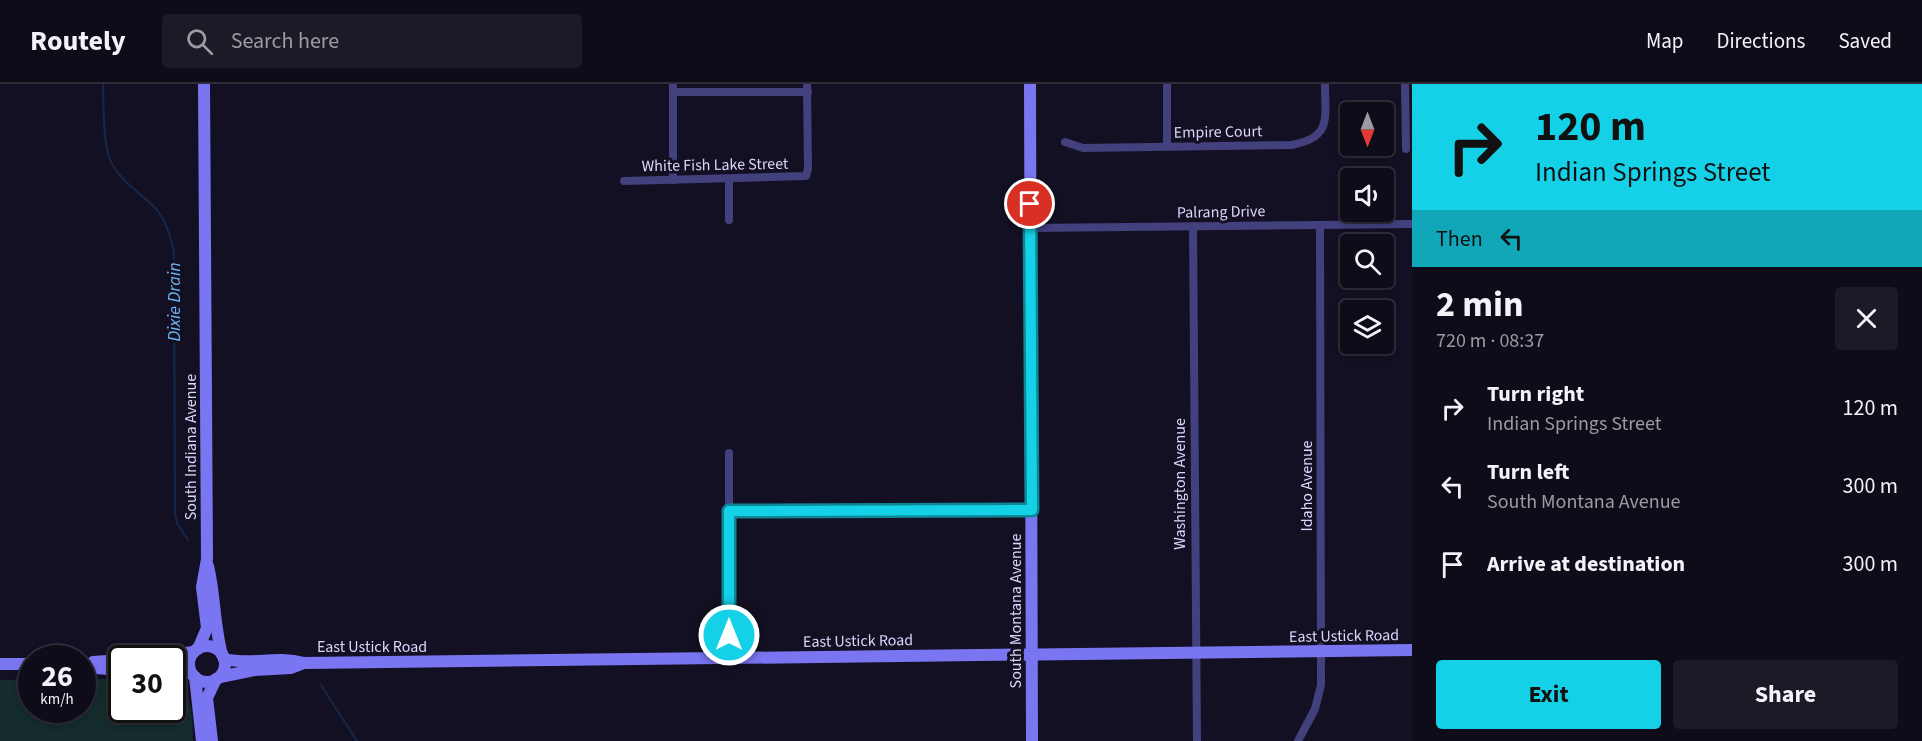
<!DOCTYPE html>
<html lang="en">
<head>
<meta charset="utf-8">
<style>
  body { margin:0; font-family:"Source Sans 3",sans-serif; background:#1d1a27; color:#f1f3f6; height:100vh; display:flex; flex-direction:column; font-size:22px; white-space:nowrap }
  * { box-sizing:border-box; margin:0 }
  p { font-size:20px; color:#9b9ba2 }
  .icon { flex:none; width:33px; height:33px; fill:none; stroke:currentColor; stroke-width:2; stroke-linecap:round; stroke-linejoin:round }
  .map { position:relative; flex:1; overflow:hidden }
  .sheet { display:flex; flex-direction:column; background:#0f0c1a; width:510px }
  .sheet>* { flex:none }
  .hud { background:#15d1e8; color:#111; overflow:hidden }
  .needle { width:39px; rotate:180deg }
  .buttons { position:absolute; left:1340px; top:18px; display:grid; gap:12px }
  .buttons a { display:grid; place-items:center; width:54px; height:54px; border-radius:6px; background:#0f0c1a; box-shadow:0 3px 9px #0003,0 0 0 2px #2f2c39; font-size:30px }
  .speed { position:absolute; left:18px; top:561px; display:flex; gap:12px; font-size:30px; font-weight:700; text-align:center }
  .speed>* { display:grid; place-content:center; width:78px; height:78px; border-radius:50%; background:#0f0c1a; box-shadow:0 3px 9px #0003,0 0 0 2px #2f2c39; line-height:1 }
  .speed small { font-size:15px; font-weight:400 }
  .speed .limit { border:3px solid #111; border-radius:9px; background:#fff; color:#111 }
  .pin { position:absolute; display:grid; place-items:center; width:51px; height:51px; color:#fff; margin:-26px; border:3px solid #fff; border-radius:50%; box-shadow:0 2px 6px #0007 }
  .me { position:absolute; width:66px; margin:-33px; rotate:0deg; stroke-linejoin:round; filter:drop-shadow(0 0 4px #0008) }
  .turn { display:flex; align-items:center; gap:21px; height:126px; padding:0 24px; font-size:27px }
  .turn .icon { width:78px; height:78px; stroke-width:2.5 }
  .turn b { display:block; font-size:42px; line-height:51px }
  .then { display:flex; align-items:center; height:57px; padding:0 24px; background:#0003; gap:12px; font-size:22px }
  .round { display:grid; place-items:center; flex:none; width:63px; height:63px; border-radius:6px; background:#1d1a27 }
  .summary { display:flex; align-items:center; justify-content:space-between; height:102px; padding:0 24px }
  h1 { font-size:36px; font-weight:700; line-height:45px }
  .primary-button { display:flex; gap:12px; margin-top:auto; padding:12px 24px }
  .primary-button a { flex:1; height:69px; border-radius:6px; background:#15d1e8; color:#111; font-size:24px; font-weight:700; line-height:69px; text-align:center }
  .primary-button a+a { background:#1d1a27; color:#f1f3f6 }
  ul { padding:0; list-style:none }
  li { display:flex; align-items:center; gap:18px; height:78px; padding:0 24px }
  li div { flex:1 }
  li b { display:block; font-size:22px }
  li em { font-style:normal }
  header { display:flex; align-items:center; gap:36px; box-sizing:border-box; height:84px; padding:0 30px; background:#0f0c1a; border-bottom:2px solid #2f2c39 }
  header strong { font-size:28px }
  nav { display:flex; gap:33px; margin-inline-start:auto; font-size:21px }
  .search { width:420px; height:54px; background:#1d1a27; display:flex; align-items:center; gap:15px; box-sizing:border-box; padding:0 21px; border-radius:6px; color:#9b9ba2; font-size:22px }
  main { display:flex; flex:1; min-height:0 }
  .map>svg:first-child { display:block }
  .green { fill:#142c2c }
  .lines { fill:none; stroke-linecap:round; stroke-linejoin:round }
  .stream { stroke:#152849; stroke-width:2 }
  .street { stroke:#43407e; stroke-width:8 }
  .secondary { stroke:#7a76f2; stroke-width:12 }
  .route-casing { stroke:#0e8897; stroke-width:15 }
  .route { stroke:#15d1e8; stroke-width:10 }
  .labels { text-anchor:middle; stroke-width:6; stroke-linejoin:round; paint-order:stroke }
  .street-label { font-size:16px; fill:#dbd6fb; stroke:#141023 }
  .water-label { font-size:18px; font-style:italic; fill:#6eb4f2; stroke:#141023 }
</style>
</head>
<body>
<header>
<strong>Routely</strong>
<div class="search"><svg class="icon" aria-label="search" viewBox="0 0 24 24"><circle cx="10" cy="10" r="6"/><path d="M15 15l6 6"/></svg>Search here</div>
<nav><a>Map</a><a>Directions</a><a>Saved</a></nav>
</header>
<main>
<div class="map">
<svg width="1412" height="657" viewBox="0 0 1412 657">
  <rect width="100%" height="100%" fill="#141023"/>
  <!-- green -->
  <path class="green" d="M173 591C192 602 193 637 193 657H0V596H31L32 626H82L83 595H121L122 626H172Z"/>
  <g class="lines">
    <!-- stream -->
    <g class="stream">
      <path d="M103 0C104 21 102 65 113 82 124 100 142 110 156 125 166 136 170 152 174 167L175 429 177 439 188 456"/>
      <path d="M321 601 357 657"/>
    </g>
    <!-- street -->
    <g class="street">
      <path d="M673 0V96"/>
      <path d="M1167 0V63"/>
      <path d="M1405 0 1406 65"/>
      <path d="M673 8H808"/>
      <path d="M1065 58 1083 64 1291 61C1332 54 1325 35 1325 0"/>
      <path d="M729 95V136"/>
      <path d="M624 97 806 92 808 85 807 0"/>
      <path d="M1193 142 1197 657"/>
      <path d="M1030 144 1412 140"/>
      <path d="M729 369V574"/>
      <path d="M729 427 1031 426"/>
      <path d="M1298 657 1315 625 1321 601 1320 141"/>
    </g>
    <!-- secondary -->
    <g class="secondary">
      <path d="M1030 0 1032 657"/>
      <path d="M208 482C215 511 214 541 222 571"/>
      <circle cx="207" cy="580" r="18"/>
      <path d="M198 565 207 544 202 503 207 475 204 0"/>
      <path d="M143 574 194 568"/>
      <path d="M224 575C255 582 274 571 304 579L1412 566"/>
      <path d="M93 578 122 576"/>
      <path d="M0 580H32"/>
      <path d="M172 582 192 590"/>
      <path d="M82 583 122 586"/>
      <path d="M195 593 202 657"/>
      <path d="M220 593 254 586 291 584 304 579"/>
      <path d="M212 657 207 614 216 595"/>
    </g>
  </g>
  <g class="lines">
    <defs>
      <path id="route" d="M729 551V427L1032 426 1030 120"/>
    </defs>
    <!-- route casing -->
    <use href="#route" class="route-casing"/>
    <!-- route -->
    <use href="#route" class="route"/>
  </g>
  <g class="labels">
    <!-- street labels -->
    <g class="street-label">
      <text transform="translate(1218 47) rotate(-1)" y="6">Empire Court</text>
      <text transform="translate(715 80) rotate(-1)" y="6">White Fish Lake Street</text>
      <text transform="translate(1221 127) rotate(-1)" y="6">Palrang Drive</text>
      <text transform="translate(190 363) rotate(-90)" y="6">South Indiana Avenue</text>
      <text transform="translate(1179 400) rotate(-90)" y="6">Washington Avenue</text>
      <text transform="translate(1306 402) rotate(-90)" y="6">Idaho Avenue</text>
      <text transform="translate(1015 527) rotate(-90)" y="6">South Montana Avenue</text>
      <text transform="translate(1344 551) rotate(-1)" y="6">East Ustick Road</text>
      <text transform="translate(858 556) rotate(-1)" y="6">East Ustick Road</text>
      <text x="372" y="568">East Ustick Road</text>
    </g>
    <!-- water labels -->
    <g class="water-label">
      <text transform="translate(174 218) rotate(-90)" y="6">Dixie Drain</text>
    </g>
  </g>
</svg>
<div class="buttons">
<a><svg class="needle" viewBox="-14 -14 28 28"><path d="M0-13l5 13h-10z" fill="#e53935"/><path d="M0 13l5-13h-10z" fill="#9b9ba2"/></svg></a>
<a><svg class="icon" aria-label="sound" viewBox="0 0 24 24"><path d="M4 9h4l5-4v14l-5-4H4zM17 9q2 3 0 6"/></svg></a>
<a><svg class="icon" aria-label="search" viewBox="0 0 24 24"><circle cx="10" cy="10" r="6"/><path d="M15 15l6 6"/></svg></a>
<a><svg class="icon" aria-label="layers" viewBox="0 0 24 24"><path d="M12 4l9 5-9 5-9-5zM3 14l9 5 9-5"/></svg></a>
</div>
<div class="speed"><div>26<small>km/h</small></div><div class="limit">30</div></div>
<div class="pin" style="left:1030px;top:120px;background:#d93025"><svg class="icon" aria-label="arrive" viewBox="0 0 24 24"><path d="M6 21V4h12l-3 4 3 4H6"/></svg></div>
<svg class="me" style="left:729px;top:551px" viewBox="-20 -20 40 40"><circle r="17" fill="#15d1e8" stroke="#fff" stroke-width="3"/><path d="M0-11L8 9 0 5-8 9z" fill="#fff"/></svg>
</div>
<section class="sheet">
<div class="hud">
<div class="turn"><svg class="icon" aria-label="right" viewBox="0 0 24 24"><path d="M7 20v-9h11M14 6l5 5-5 5"/></svg><div><b>120 m</b>Indian Springs Street</div></div>
<div class="then">Then<svg class="icon" aria-label="left" viewBox="0 0 24 24"><path d="M17 20v-9H6M10 6l-5 5 5 5"/></svg></div>
</div>
<div class="summary"><div><h1>2 min</h1><p>720 m · 08:37</p></div><a class="round"><svg class="icon" aria-label="close" viewBox="0 0 24 24"><path d="M6 6l12 12M18 6L6 18"/></svg></a></div>
<ul>
<li><svg class="icon" aria-label="right" viewBox="0 0 24 24"><path d="M7 20v-9h11M14 6l5 5-5 5"/></svg><div><b>Turn right</b><p>Indian Springs Street</p></div><em>120 m</em></li>
<li><svg class="icon" aria-label="left" viewBox="0 0 24 24"><path d="M17 20v-9H6M10 6l-5 5 5 5"/></svg><div><b>Turn left</b><p>South Montana Avenue</p></div><em>300 m</em></li>
<li><svg class="icon" aria-label="arrive" viewBox="0 0 24 24"><path d="M6 21V4h12l-3 4 3 4H6"/></svg><div><b>Arrive at destination</b></div><em>300 m</em></li>
</ul>
<div class="primary-button"><a>Exit</a><a>Share</a></div>
</section>
</main>
</body>
</html>
